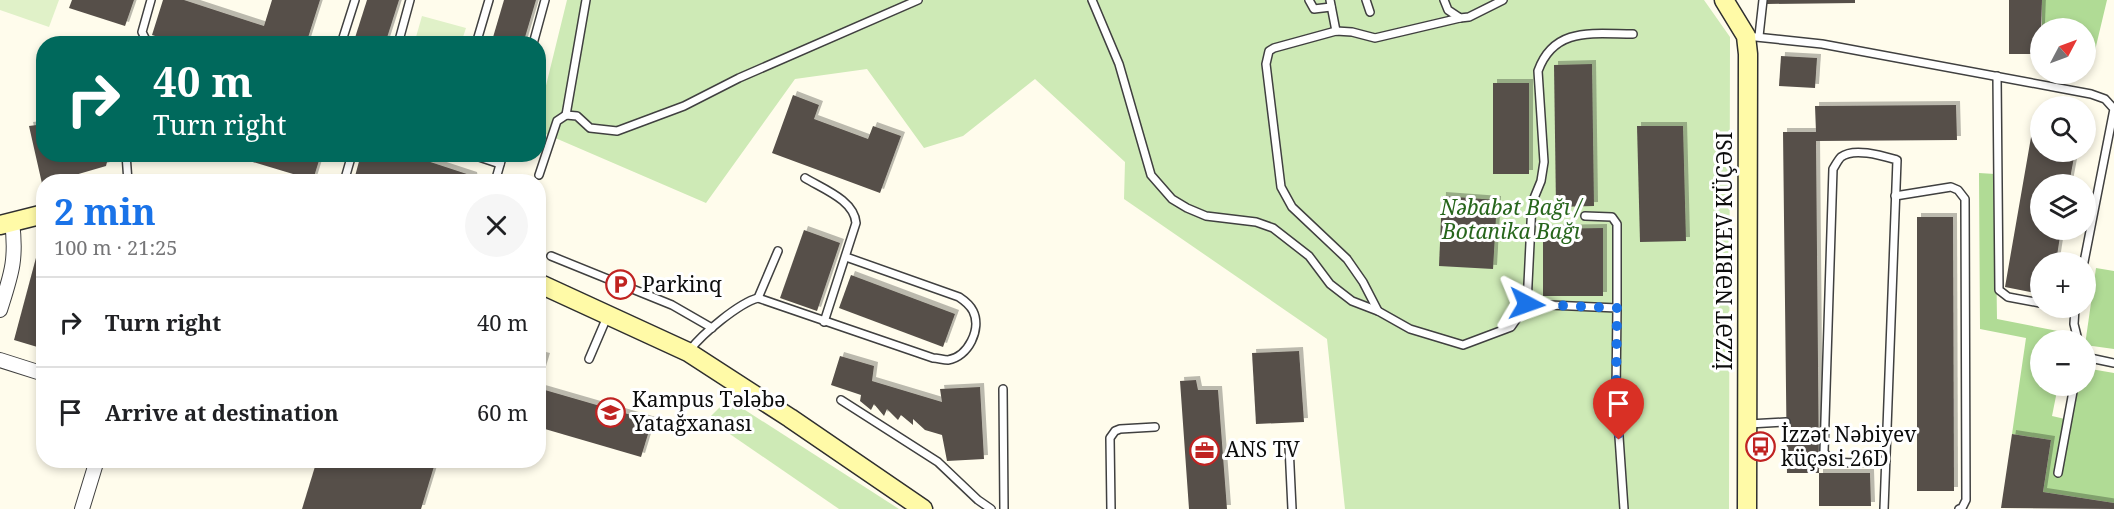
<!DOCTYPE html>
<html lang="en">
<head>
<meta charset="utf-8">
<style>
  body { margin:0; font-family:"Noto Serif",serif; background:#f6f6f6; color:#202124; height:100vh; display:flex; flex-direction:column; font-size:22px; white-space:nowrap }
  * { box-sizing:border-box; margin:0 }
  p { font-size:20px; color:#757577 }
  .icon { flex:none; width:33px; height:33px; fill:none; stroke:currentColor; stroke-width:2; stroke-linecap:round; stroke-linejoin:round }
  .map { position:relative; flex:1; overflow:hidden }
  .sheet { position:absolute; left:36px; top:174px; width:510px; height:294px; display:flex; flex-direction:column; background:#fff; border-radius:24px; box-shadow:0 3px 9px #0003 }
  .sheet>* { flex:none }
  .hud { position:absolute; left:36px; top:36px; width:510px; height:126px; border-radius:24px; box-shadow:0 3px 9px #0003; background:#00695c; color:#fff; overflow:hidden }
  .needle { width:39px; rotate:49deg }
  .tools { position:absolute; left:2030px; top:18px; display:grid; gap:12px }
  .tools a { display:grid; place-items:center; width:66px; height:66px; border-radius:50%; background:#fff; box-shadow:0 3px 9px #0003; font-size:30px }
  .pin { position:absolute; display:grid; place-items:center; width:51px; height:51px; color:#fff; margin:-62px -26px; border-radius:50% 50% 50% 0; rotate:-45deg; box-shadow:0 0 6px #0007 }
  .pin .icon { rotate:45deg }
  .me { position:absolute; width:66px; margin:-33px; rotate:94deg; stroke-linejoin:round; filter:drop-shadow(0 0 4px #0008) }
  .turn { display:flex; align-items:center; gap:21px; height:126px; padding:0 18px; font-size:27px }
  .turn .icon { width:78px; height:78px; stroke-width:2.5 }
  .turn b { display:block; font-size:42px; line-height:51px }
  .round { display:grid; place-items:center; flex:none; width:63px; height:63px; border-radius:32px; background:#f6f6f6 }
  .head { display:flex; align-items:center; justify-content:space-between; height:102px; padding:0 18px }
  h1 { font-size:36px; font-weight:700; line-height:45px; color:#1a73e8 }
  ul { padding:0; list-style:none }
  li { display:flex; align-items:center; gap:18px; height:90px; padding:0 18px; border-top:2px solid #e0e0e0 }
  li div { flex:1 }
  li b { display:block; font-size:22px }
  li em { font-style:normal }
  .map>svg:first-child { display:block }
  .green { fill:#ceeab6 }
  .forest { fill:#b0db95 }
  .pitch { fill:#e0f1c8 }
  .building { fill:#564f49; filter:url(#shadow) }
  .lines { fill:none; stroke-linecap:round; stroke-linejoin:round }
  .lane-casing { stroke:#404040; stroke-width:10 }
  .street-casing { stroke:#404040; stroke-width:16 }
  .secondary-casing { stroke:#2f2f2f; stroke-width:21 }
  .lane { stroke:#fff; stroke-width:7 }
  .street { stroke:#fff; stroke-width:14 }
  .secondary { stroke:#fffaa7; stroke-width:18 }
  .route { stroke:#1a73e8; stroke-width:10; stroke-dasharray:0 18 }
  .labels { text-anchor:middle; stroke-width:6; stroke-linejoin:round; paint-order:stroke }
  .park-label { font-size:21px; font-style:italic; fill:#27661c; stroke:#fff }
  .street-label { font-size:21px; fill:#0d0d0d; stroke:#fff }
  .poi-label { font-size:21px; fill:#0d0d0d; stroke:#fff; text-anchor:start }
</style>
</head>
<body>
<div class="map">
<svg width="2114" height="509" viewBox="0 0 2114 509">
  <defs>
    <filter id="shadow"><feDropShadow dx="4" dy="-4" stdDeviation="0" flood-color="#0004"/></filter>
  </defs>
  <rect width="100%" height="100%" fill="#fffcec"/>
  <!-- green -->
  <g class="green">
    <path d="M567 0H1704L1730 37 1729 509H1345L1327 339 1124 199 1125 162 1035 79 963 136 924 148 867 69 795 79 706 203 539 131V114Z"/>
    <path d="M728 399 899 509H839L708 419Z"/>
  </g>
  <!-- forest -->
  <g class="forest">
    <path d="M2042 0H2107L2092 63 2085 62V28H2042Z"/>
    <path d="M1979 173 1995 174 1997 319 2068 333 2066 340H2040V386H2058L2052 416 2065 419 2071 386H2085V368L2114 373V503L2043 492 2051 440 2012 434 2026 338 1980 329Z"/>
    <path d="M2096 268 2114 271V349L2085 345Z"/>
  </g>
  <!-- pitch -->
  <g class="pitch">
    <path d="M0 0H59L49 27 0 10Z"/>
    <path d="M422 16 466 28 461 43H437L416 37Z"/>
  </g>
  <!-- building -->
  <g class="building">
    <path d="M72 0H134L125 26 69 8Z"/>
    <path d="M163 0H184L264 26 272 0H320L306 44H180L152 35Z"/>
    <path d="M367 0H399L385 44H353Z"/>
    <path d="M504 0H536L523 44H491Z"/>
    <path d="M1767 0H1855V3L1767 4Z"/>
    <path d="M2009 0H2042L2040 54H2009Z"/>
    <path d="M1781 56 1817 58 1815 88 1779 86Z"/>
    <path d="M1592 64 1594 206 1556 207 1554 65Z"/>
    <rect x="1493" y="83" width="36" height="91"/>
    <path d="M793 95 819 105 814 119 868 139 873 126 901 136 880 193 772 153Z"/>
    <path d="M1956 105 1957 140 1816 141 1819 473H1787L1783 132H1816L1815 106Z"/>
    <path d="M2034 120 2040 121V152H2075L2069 184H2040V230H2061L2056 262H2040V294L2005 287Z"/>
    <path d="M44 124V154H109L106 166 51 182H44L43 188 29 126Z"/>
    <path d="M1637 126H1683L1686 241 1640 242Z"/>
    <path d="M226 154H321L313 180Z"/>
    <path d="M361 154 399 156 406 154 473 176 474 182H360L354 180Z"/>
    <path d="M1442 196 1497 200 1493 269 1439 266Z"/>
    <path d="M1917 217H1953L1954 491H1917Z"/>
    <path d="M1603 228V296H1543V229Z"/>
    <path d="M804 230 840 243 817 311 780 298Z"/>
    <path d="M37 254 44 256V349L14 340Z"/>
    <path d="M851 275 955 314 943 347 839 308Z"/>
    <path d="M1299 351 1304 422 1256 424 1252 353Z"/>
    <path d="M538 355 546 357 539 380H538Z"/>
    <path d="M840 356 874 366 872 381 942 402 940 389 980 387 984 459 947 461 942 435 925 430 913 419V425L901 415 898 420 887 409 884 416 874 404 871 410 860 401 861 395 831 385Z"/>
    <path d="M1196 380 1198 390H1218L1227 509H1189L1180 381Z"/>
    <path d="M538 388 652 421 641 457 538 427Z"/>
    <path d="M2012 434 2051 440 2043 492 2114 503V509L2001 508Z"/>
    <path d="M317 460H436L421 509H302Z"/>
    <path d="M1819 473H1870L1871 506H1819Z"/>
  </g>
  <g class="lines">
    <defs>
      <g id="lane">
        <path d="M1092 0 1119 64 1151 175 1172 199 1187 208 1206 216 1256 222 1273 228 1309 256 1330 284 1352 301 1378 311"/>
        <path d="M1309 0 1314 9 1331 7"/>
        <path d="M1330 0 1336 31"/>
        <path d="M1366 0 1370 12"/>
        <path d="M1444 0 1448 10 1460 18 1469 17 1503 0"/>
        <path d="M1460 18 1375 38 1352 32 1336 31 1274 48 1269 51 1266 64 1281 187 1292 207 1347 259 1363 282 1378 311 1410 329 1463 345 1511 327 1527 304 1617 308 1616 393 1624 509"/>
        <path d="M1746 36 1822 44 2091 94 2105 99 2114 109 2084 262"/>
        <path d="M1759 36 1763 0"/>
        <path d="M148 44 142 32 151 0"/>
        <path d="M341 44 355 0"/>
        <path d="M398 44 410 0"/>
        <path d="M476 44 489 0"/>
        <path d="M533 44 545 0"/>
        <path d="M1997 76 1999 290 2008 297 2040 303"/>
        <path d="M566 115 586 0"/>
        <path d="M126 154 128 182"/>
        <path d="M470 154 500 164"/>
        <path d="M539 175 557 121 566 115 577 116 590 128 617 131 684 106 739 78 918 0"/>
        <path d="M805 178C823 189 854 200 856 223L824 322"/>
        <path d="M344 182 352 154"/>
        <path d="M495 182 503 154"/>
        <path d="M1895 196 1951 187 1958 190 1965 199 1966 500 1962 508 1959 509"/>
        <path d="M1585 216 1612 217 1617 224V308"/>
        <path d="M551 256 672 305 712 328"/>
        <path d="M758 298 778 251"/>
        <path d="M1527 304 1532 203 1541 181 1544 162 1538 71C1554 26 1594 34 1633 34"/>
        <path d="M2061 308 2074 310"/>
        <path d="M2075 308 2074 324 2078 340"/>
        <path d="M690 350C702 334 739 303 758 298L933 358C938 358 943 360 948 360 968 357 982 329 973 311 970 305 965 301 959 297L846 257"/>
        <path d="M2085 353 2090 358 2114 363"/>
        <path d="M589 359 607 317"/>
        <path d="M1003 389 1004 509"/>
        <path d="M841 400 938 462 978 500 991 509"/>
        <path d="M1749 424 1786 422"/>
        <path d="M1289 446 1292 509"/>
        <path d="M2058 473 2074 386"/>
        <path d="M1111 509 1110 438 1115 431 1120 429 1155 427"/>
        <path d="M1884 509 1897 160C1883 156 1854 147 1841 157 1838 160 1835 166 1833 169L1824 452C1834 469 1868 461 1886 461"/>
      </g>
      <g id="street">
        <path d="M0 310C11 275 17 260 12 222"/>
        <path d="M0 360 44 374"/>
        <path d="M82 509 97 460"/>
      </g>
      <g id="secondary">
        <path d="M1724 0 1746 36 1748 54 1747 509"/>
        <path d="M0 225 44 214"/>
        <path d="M538 283 688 352 790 418 923 509"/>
      </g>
    </defs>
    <!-- lane casing -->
    <use href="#lane" class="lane-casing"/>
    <!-- street casing -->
    <use href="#street" class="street-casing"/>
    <!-- secondary casing -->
    <use href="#secondary" class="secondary-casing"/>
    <!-- lane -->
    <use href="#lane" class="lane"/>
    <!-- street -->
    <use href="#street" class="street"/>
    <!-- secondary -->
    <use href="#secondary" class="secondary"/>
  </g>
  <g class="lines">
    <!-- route -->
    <path class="route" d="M1527 304 1617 308 1616 393 1619 440"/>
  </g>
  <!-- icons -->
  <defs>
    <symbol id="parking-ring" viewBox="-11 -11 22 22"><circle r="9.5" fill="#fff" stroke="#c02322" stroke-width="1.5"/><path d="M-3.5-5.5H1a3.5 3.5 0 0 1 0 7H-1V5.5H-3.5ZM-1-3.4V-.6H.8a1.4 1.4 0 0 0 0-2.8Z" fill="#c02322"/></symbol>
    <symbol id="school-ring" viewBox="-11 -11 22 22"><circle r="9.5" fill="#fff" stroke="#c02322" stroke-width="1.5"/><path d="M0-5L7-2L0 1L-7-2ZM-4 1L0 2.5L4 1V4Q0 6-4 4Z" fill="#c02322"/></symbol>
    <symbol id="bus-ring" viewBox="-11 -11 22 22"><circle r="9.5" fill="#fff" stroke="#c02322" stroke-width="1.5"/><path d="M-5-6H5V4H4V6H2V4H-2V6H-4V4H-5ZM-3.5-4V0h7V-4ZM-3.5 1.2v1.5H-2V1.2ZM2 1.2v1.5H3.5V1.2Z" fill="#c02322"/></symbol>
    <symbol id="office-ring" viewBox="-11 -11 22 22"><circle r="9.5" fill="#fff" stroke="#c02322" stroke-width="1.5"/><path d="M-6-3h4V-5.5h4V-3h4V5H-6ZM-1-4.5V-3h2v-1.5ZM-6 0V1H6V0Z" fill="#c02322"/></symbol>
  </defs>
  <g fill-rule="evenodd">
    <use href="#parking-ring" x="604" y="268" width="33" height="33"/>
    <use href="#school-ring" x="594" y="396" width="33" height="33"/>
    <use href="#bus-ring" x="1744" y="430" width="33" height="33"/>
    <use href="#office-ring" x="1188" y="434" width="33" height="33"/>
  </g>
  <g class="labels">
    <!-- park labels -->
    <g class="park-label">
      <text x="1511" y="215">Nəbabət Bağı /<tspan x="1511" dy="24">Botanika Bağı</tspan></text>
    </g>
    <!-- street labels -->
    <g class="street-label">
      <text transform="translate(1725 251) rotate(-90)" y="7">İZZƏT NƏBIYEV KÜÇƏSI</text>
    </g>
    <!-- poi labels -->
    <g class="poi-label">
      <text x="642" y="292">Parkinq</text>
      <text x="632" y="407">Kampus Tələbə<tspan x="632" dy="24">Yatağxanası</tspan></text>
      <text x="1781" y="442">İzzət Nəbiyev<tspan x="1781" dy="24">küçəsi 26D</tspan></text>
      <text x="1225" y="457">ANS TV</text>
    </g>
  </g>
</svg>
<div class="tools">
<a><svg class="needle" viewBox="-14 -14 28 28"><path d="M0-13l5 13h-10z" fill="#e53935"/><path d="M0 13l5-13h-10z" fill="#757577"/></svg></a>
<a><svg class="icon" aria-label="search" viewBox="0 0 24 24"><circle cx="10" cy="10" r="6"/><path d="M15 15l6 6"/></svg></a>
<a><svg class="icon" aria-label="layers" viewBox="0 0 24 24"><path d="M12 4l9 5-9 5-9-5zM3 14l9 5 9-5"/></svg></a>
<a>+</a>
<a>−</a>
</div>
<div class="pin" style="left:1619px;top:440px;background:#d93025"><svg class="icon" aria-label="arrive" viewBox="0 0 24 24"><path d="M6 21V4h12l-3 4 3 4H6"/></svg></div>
<svg class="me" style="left:1527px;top:304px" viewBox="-20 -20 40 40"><path d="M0-17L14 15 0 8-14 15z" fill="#1a73e8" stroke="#fff" stroke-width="4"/></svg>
<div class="hud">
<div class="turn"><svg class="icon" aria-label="right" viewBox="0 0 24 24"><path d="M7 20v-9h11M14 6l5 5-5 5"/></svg><div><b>40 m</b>Turn right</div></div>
</div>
<section class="sheet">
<div class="head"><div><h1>2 min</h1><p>100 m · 21:25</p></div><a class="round"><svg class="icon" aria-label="close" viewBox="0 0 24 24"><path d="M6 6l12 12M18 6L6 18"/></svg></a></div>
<ul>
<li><svg class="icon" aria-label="right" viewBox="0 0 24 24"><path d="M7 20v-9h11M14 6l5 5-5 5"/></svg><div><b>Turn right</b></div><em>40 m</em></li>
<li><svg class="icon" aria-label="arrive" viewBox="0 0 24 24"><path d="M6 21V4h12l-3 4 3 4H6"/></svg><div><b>Arrive at destination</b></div><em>60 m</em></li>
</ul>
</section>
</div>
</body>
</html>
